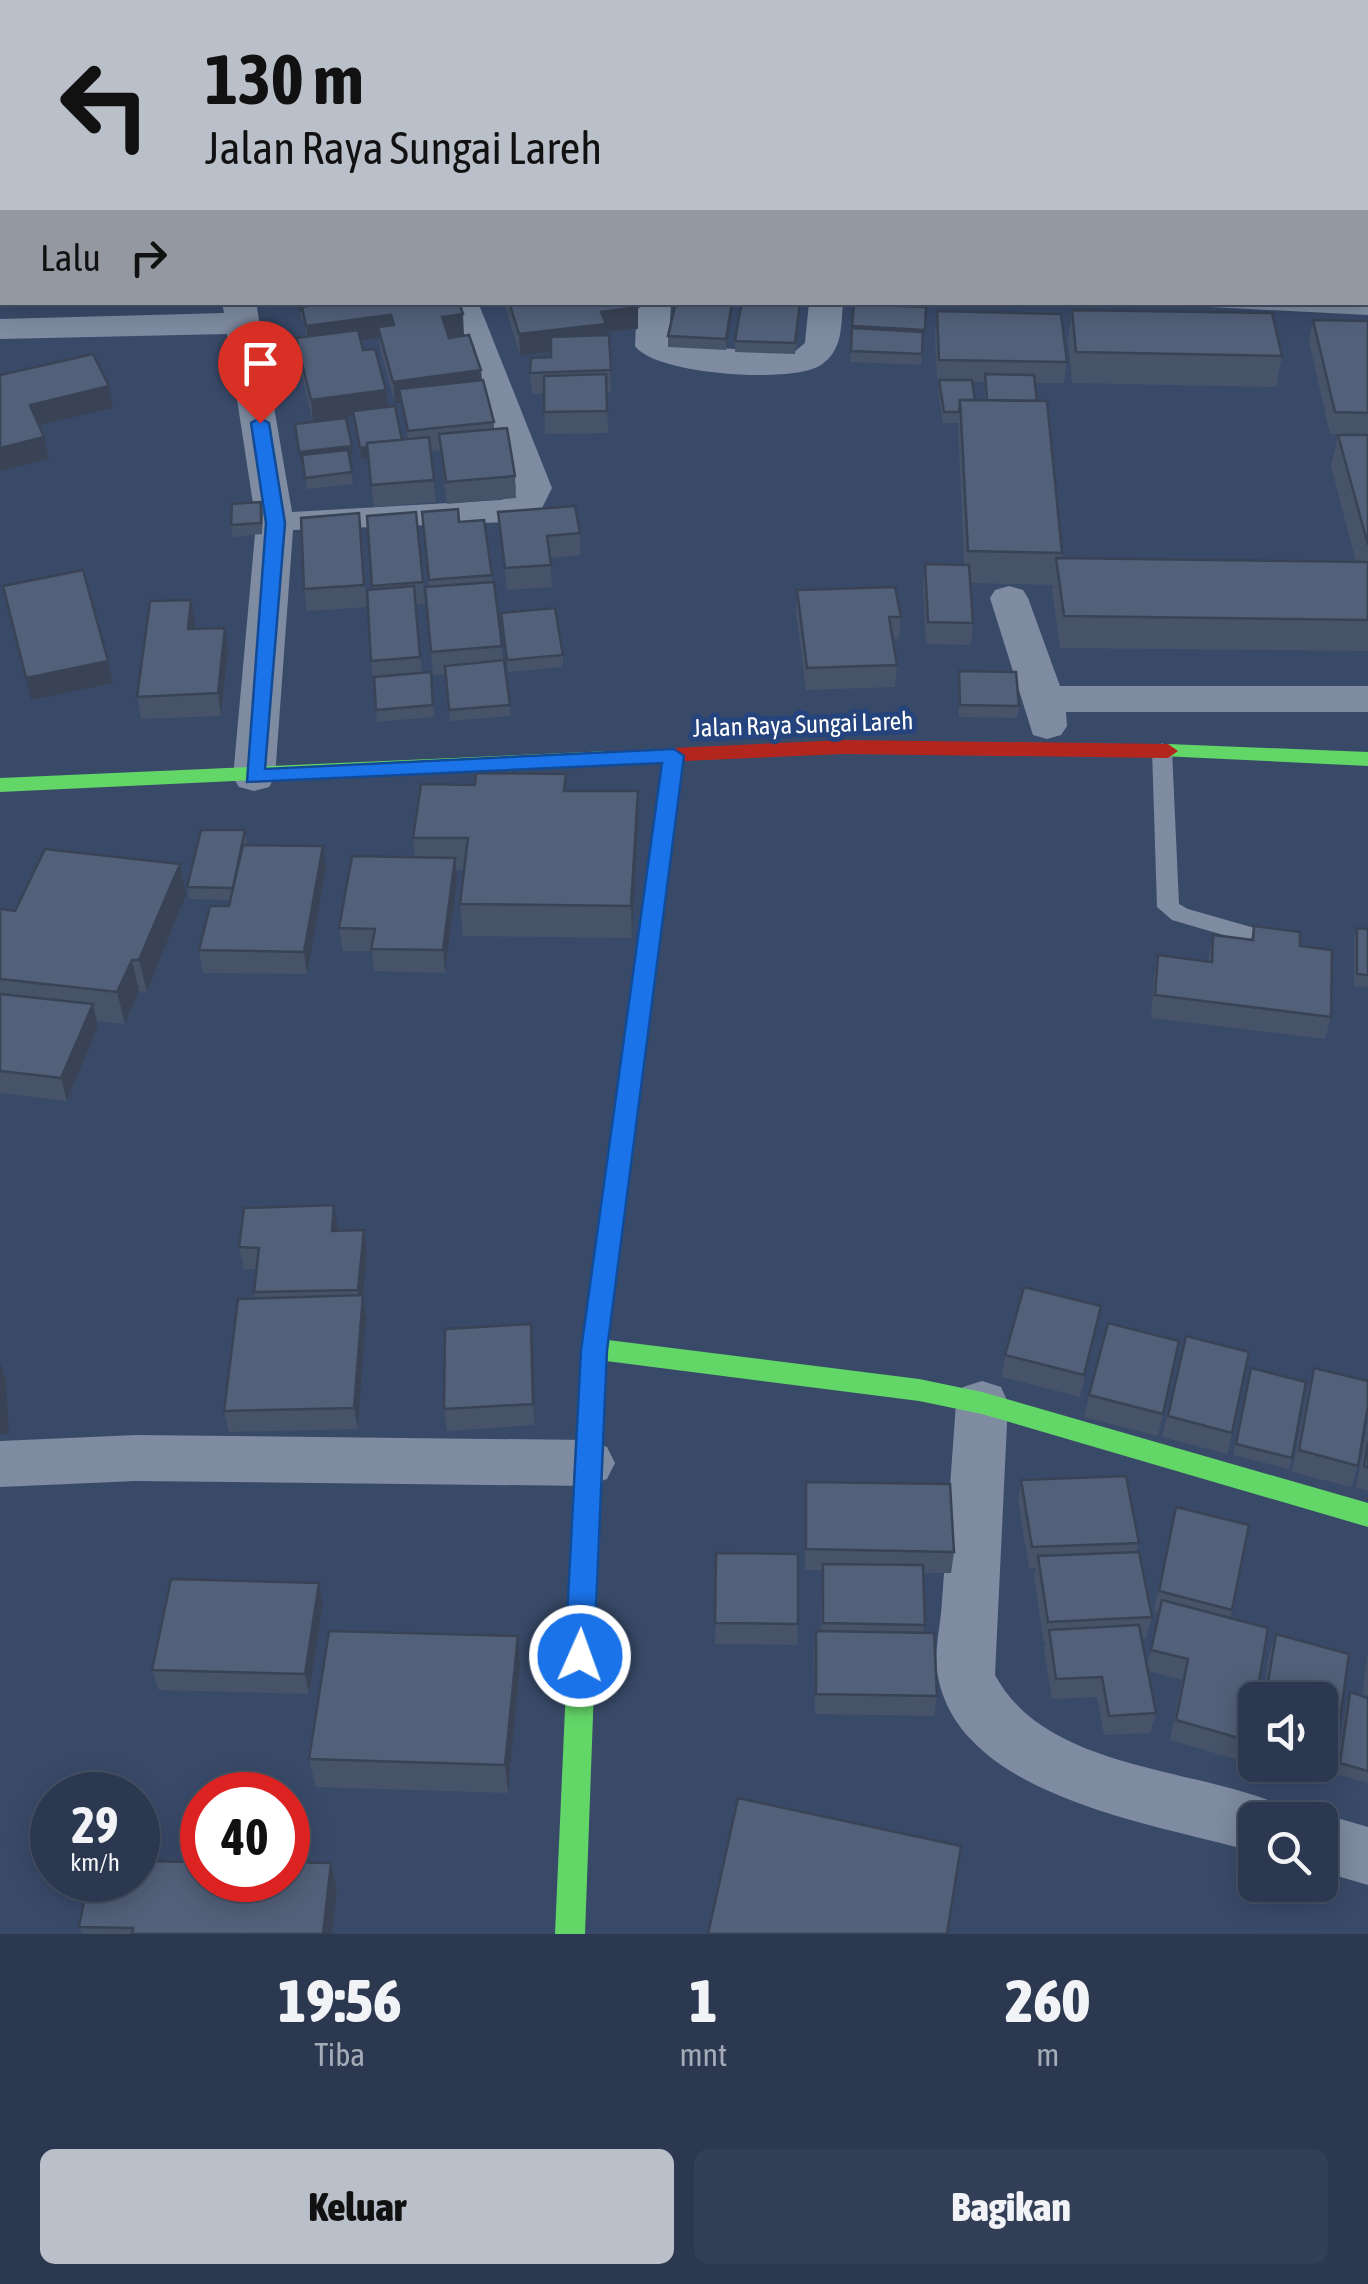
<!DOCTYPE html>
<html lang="id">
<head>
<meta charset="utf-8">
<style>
  body { margin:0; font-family:"Asap Condensed",sans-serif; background:#333f56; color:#f1f3f6; height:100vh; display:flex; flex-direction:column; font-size:38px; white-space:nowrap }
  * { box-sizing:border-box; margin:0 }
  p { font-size:32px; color:#a6acb7 }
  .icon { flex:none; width:55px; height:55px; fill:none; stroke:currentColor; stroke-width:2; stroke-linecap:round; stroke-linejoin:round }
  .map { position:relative; height:1934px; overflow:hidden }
  .sheet { display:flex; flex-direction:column; background:#2b384f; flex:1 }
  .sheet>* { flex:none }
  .banner { position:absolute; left:0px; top:0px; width:1370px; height:305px; box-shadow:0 5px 25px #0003,0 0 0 2px #475266; background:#bac0ca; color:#111; overflow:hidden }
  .fabs { position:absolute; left:1238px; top:1682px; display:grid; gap:20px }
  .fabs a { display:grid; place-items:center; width:100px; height:100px; border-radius:15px; background:#2b384f; box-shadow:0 5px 25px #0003,0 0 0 2px #475266; font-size:50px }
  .speed { position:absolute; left:30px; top:1772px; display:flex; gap:20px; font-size:50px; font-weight:700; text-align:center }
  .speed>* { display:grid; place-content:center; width:130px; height:130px; border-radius:50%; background:#2b384f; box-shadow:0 5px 25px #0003,0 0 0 2px #475266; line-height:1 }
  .speed small { font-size:25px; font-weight:400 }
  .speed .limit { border:15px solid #d22; background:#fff; color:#111 }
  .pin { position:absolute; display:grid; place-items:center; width:85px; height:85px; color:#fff; margin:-102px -42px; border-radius:50% 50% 50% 0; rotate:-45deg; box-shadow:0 0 10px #0007 }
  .pin .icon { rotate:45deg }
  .me { position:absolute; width:110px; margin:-55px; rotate:2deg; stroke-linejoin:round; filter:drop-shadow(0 0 8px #0008) }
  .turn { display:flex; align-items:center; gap:35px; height:210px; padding:0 40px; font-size:45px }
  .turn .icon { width:130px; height:130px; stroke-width:2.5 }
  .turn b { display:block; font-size:70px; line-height:85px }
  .then { display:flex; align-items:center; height:95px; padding:0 40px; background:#0003; gap:20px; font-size:38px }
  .eta { display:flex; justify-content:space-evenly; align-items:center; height:170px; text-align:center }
  .eta b { font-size:60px; font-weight:800; line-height:70px }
  .button { display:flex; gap:20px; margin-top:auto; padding:20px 40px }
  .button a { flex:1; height:115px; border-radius:15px; background:#bac0ca; color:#111; font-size:40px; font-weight:800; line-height:115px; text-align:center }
  .button a+a { background:#333f56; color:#f1f3f6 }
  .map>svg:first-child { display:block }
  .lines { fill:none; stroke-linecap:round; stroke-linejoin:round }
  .lane { fill:#7e8ba0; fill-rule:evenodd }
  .street { fill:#7e8ba0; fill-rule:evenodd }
  .fast { fill:#63d668; fill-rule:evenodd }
  .jam { fill:#b3261e; fill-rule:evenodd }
  .wall { fill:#475368; fill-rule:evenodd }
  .shaded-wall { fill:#394355 }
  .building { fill:#526079; stroke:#394355; stroke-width:2.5 }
  .route { fill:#1a73e8; stroke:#114b97; stroke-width:2.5 }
  .labels { text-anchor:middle; stroke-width:10; stroke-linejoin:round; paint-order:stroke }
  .street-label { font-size:25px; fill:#fff; stroke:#25447d }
</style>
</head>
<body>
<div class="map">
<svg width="1368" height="1934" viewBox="0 0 1368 1934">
  <rect width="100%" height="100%" fill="#394a69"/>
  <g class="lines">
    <!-- lane -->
    <g class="lane">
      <path d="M1202 302 1368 305V315L1210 307Z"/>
      <path d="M1162 743 1172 750 1179 904 1188 909 1289 938 1292 944 1289 950 1281 952 1172 920 1157 907 1152 750Z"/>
    </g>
    <!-- street -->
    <g class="street">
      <path d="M149 0H177L178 2H150Z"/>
      <path d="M723 0H786L787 2H725Z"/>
      <path d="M1039 0H1078L1079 2H1041Z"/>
      <path d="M222 302H256L292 512 501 500 512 495 516 488 444 302H478L552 488 541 510 508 522 293 530 275 777 269 787 254 791 239 787 233 777 256 523 227 334 0 339V319L224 313Z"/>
      <path d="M637 302H671L669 342 675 345 793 353 805 343 809 302H843C841 326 843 350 821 365 793 384 655 375 635 346Z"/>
      <path d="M1009 586 1023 590 1028 598 1060 686H1368V712H1066L1067 726 1061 735 1047 739 1033 735 990 598 995 590Z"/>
      <path d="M982 1381 1001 1387 1008 1403 995 1675C1045 1768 1187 1767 1276 1803L1284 1820H1255V1852C1157 1824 961 1798 938 1677 933 1654 941 1624 942 1601 947 1535 951 1469 956 1403L963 1387Z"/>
      <path d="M136 1435 588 1440 607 1447 615 1463 607 1479 588 1486 136 1481 0 1487V1441Z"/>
      <path d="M1320 1813 1368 1827V1885L1320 1871V1820H1303Z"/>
    </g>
    <!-- fast -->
    <g class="fast">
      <path d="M1168 744 1368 752V766L1161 756 1158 751Z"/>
      <path d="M610 751 620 758 617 763 0 792V778Z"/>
      <path d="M623 1123 631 1126 635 1132 608 1340 919 1379 982 1392 1368 1503V1527L982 1414 919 1401 606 1361 585 1934H555L581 1349 611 1132 615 1126Z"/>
    </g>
    <!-- jam -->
    <path class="jam" d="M844 740 1168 744 1178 751 1168 758 844 754 684 761 635 1132 631 1138H615L611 1132 663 762 610 765 600 758 610 751Z"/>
  </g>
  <!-- wall -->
  <g class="wall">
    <path d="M0 0H38L37 2 0 3Z"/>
    <path d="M1104 0H1198L1197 2H1104Z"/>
    <path d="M297 302H459L464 336 482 380 494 422V429L515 476 516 498 447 504 440 450 430 451 436 502 374 507 368 458 361 459 353 417 336 419 353 457 349 458 353 484 307 489 303 463H301L295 424 313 422 298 359 296 338 306 336 304 321 302 322ZM379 338 380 349 395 403H401L408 439 402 440 388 407 386 390 363 350 361 341Z"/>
    <path d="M504 302H636L638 307V329L606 332V335H609L611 392H607L608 433 545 434 544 394H532L530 373 551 357V352L520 356Z"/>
    <path d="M734 302 726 350 668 347V336Z"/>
    <path d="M743 302H801L795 354 735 352V341Z"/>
    <path d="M861 302H915L914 307H926L921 365 850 362 852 326Z"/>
    <path d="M1072 310 1282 356 1276 387 1072 383 1068 340Z"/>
    <path d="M937 311 1067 362 1064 383H1035L1062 553 1061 558 1356 562 1331 466 1338 435H1368V651L1060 648 1052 590 1053 585 971 583 973 623 971 645 926 644 923 586 925 564H964L958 423H943L938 391 939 381H937L935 333ZM972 382H984L985 400H975Z"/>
    <path d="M1313 320 1368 321V435L1330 434 1309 341Z"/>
    <path d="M261 502 263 513 262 534 233 537 231 525Z"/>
    <path d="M416 512 425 604 415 605 422 673 431 672 434 717 377 722 371 661 372 589 367 516Z"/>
    <path d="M422 512 459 522 484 520 511 716 450 721 446 674 433 675 425 587H429Z"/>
    <path d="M498 512 580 533V555L550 558 552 587 507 590Z"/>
    <path d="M362 535 367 607 307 611 304 589Z"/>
    <path d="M797 590 901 617 899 639H893L897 665 895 687 806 690 796 612Z"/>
    <path d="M501 613 563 655V667L508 672Z"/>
    <path d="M195 622 194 629 228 650 221 716 141 719 137 697Z"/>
    <path d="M959 671 1019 706 1017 718 959 717Z"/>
    <path d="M566 791 638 823 632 938 463 936 460 904 464 870H456L457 881 445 973 374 971 372 951H343L339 928 415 858 413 838Z"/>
    <path d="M245 830 247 845 323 846 326 868 307 974 203 973 199 950 229 906 231 900 190 899 187 887Z"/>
    <path d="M186 895 147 992 139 991 125 1024 97 1021 98 1026 67 1101 0 1093V909L15 911Z"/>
    <path d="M1254 926 1300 946 1331 1017 1325 1039 1151 1018 1154 977 1158 955 1208 961 1213 935 1251 940Z"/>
    <path d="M1357 928 1368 929V987L1354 986V939Z"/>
    <path d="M338 1228 337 1231 364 1230 367 1252 363 1296 366 1317 358 1429 229 1432 224 1411 255 1298 254 1292 257 1269H244L239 1247Z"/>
    <path d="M1101 1306 1080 1397 1002 1377 1005 1355Z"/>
    <path d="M531 1324 535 1425 447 1431 444 1409Z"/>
    <path d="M1186 1336 1232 1433 1227 1454 1162 1437Z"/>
    <path d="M1179 1341 1158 1436 1084 1417 1089 1395Z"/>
    <path d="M1251 1368 1292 1458 1289 1469 1233 1455Z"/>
    <path d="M1314 1368 1358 1466 1351 1487 1292 1472 1308 1389Z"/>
    <path d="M1368 1420V1491L1356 1488Z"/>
    <path d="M1021 1480 1139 1543 1136 1552 1152 1617 1146 1638H1142L1147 1666 1159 1613 1154 1611 1176 1507 1232 1610 1230 1618 1249 1741 1242 1761 1170 1740 1182 1680 1148 1671 1156 1713 1150 1733 1104 1735 1097 1697 1052 1699 1044 1650 1046 1642 1044 1643 1034 1576 1036 1568H1029L1018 1501Z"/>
    <path d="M806 1482 954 1552 951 1573H923L924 1633 937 1696 934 1716 815 1714 814 1651 816 1631H821L822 1570H805Z"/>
    <path d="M716 1553 798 1624 797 1645 715 1644Z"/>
    <path d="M323 1604 309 1694 159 1690 152 1670Z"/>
    <path d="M1276 1634 1349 1654 1336 1748 1328 1767 1320 1765V1700H1262L1269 1655Z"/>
    <path d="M518 1636 520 1665 508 1793 316 1787 309 1759Z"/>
    <path d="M1368 1652V1696L1362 1694Z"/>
    <path d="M1350 1692 1368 1698V1783L1336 1774 1346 1703Z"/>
    <path d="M331 1863 337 1890 332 1934H82L79 1927Z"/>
  </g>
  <!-- shaded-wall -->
  <g class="shaded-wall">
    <rect x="515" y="0" width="36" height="2"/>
    <path d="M1184 0H1198L1197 2H1181Z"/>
    <path d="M732 302H734L726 350V339Z"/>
    <path d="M638 307V329L606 332V345L520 356 519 334 601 312Z"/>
    <path d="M463 314 464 336 444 338 442 317Z"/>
    <path d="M391 315 393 337 378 327 379 338 309 348 306 326Z"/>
    <path d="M481 370 483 392 399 389 401 403H395L393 382Z"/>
    <path d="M109 386 113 408 35 426 30 405Z"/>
    <path d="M386 390 389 412 313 422 311 400Z"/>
    <path d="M44 437 49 459 0 471V448Z"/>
    <path d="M403 443 404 454 361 459 360 448Z"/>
    <path d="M352 446 353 457 301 463 299 452Z"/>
    <path d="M191 600 195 622 192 651 188 629Z"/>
    <path d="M225 628 228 650 221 716 218 693Z"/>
    <path d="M108 661 113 683 31 700 26 678Z"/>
    <path d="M638 791V823L632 938 631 906Z"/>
    <path d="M323 846 326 868 307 974 304 952Z"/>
    <path d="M455 858 457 881 445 973 443 950Z"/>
    <path d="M180 864 186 895 147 992 139 960Z"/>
    <path d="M132 960 139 991 125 1024 117 992Z"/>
    <path d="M93 1004 98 1026 67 1101 61 1078Z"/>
    <path d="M334 1205 338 1228 335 1253 332 1231Z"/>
    <path d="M364 1230 367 1252 363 1296 366 1317 358 1429 354 1408 362 1312 358 1290Z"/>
    <path d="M531 1324 533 1346 535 1425 533 1404Z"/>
    <path d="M0 1362 6 1380 9 1433 0 1435Z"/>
    <path d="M319 1583 323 1604 309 1694 305 1674Z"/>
    <path d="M518 1636 520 1665 508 1793 505 1765Z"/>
    <path d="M331 1863 337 1890 332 1934H323Z"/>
  </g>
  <!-- building -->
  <g class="building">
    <path d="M185 0H253L254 2H186Z"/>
    <path d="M257 0H293L294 2H258Z"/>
    <path d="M317 0H381L382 2H302Z"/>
    <path d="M386 0H424L425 2H387Z"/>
    <path d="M427 0H466L460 1 461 2H428Z"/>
    <path d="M557 0H605L606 2H538Z"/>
    <path d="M1064 0H1081L1093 2H1062Z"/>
    <path d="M1224 0H1295L1294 2H1223Z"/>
    <path d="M298 302H334L302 307 303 310 300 311Z"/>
    <path d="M334 302H459L463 314 442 317 449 338 469 335 481 370 393 382 378 327 394 325 391 315 306 326 302 307Z"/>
    <path d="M509 302H636L638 307 601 312 606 324 519 334Z"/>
    <path d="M676 302H732L726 339 668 336Z"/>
    <path d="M743 302H800L795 343 735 341 740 311Z"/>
    <path d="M854 304 926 307 925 330 852 326Z"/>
    <path d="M1072 310 1272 313 1282 356 1076 352Z"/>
    <path d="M937 311 1061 314 1067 362 939 360Z"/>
    <path d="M1313 320 1368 321V413L1335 412Z"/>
    <path d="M852 328 923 332 922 354 851 351Z"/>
    <path d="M358 330 363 350 375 349 386 390 311 400 296 338Z"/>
    <path d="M609 335 611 370 530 373 531 358 551 357V337Z"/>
    <path d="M93 354 109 386 30 405 44 437 0 448V375Z"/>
    <path d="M606 374 607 411 544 412V376Z"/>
    <path d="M985 374 1034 375 1037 401 987 400Z"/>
    <path d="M483 380 494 422 408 431 399 389Z"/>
    <path d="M939 380H972L975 400H960L959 412H944Z"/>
    <path d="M960 400 1047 401 1062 553 968 551Z"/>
    <path d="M395 406 402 440 367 443V447L360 448 353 411Z"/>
    <path d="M346 418 352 446 299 452 295 424Z"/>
    <path d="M507 428 515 476 446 482 439 434Z"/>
    <path d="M1338 435H1368V545Z"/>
    <path d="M429 437 434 480 371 485 367 443Z"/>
    <path d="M348 450 352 472 305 478 302 455Z"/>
    <path d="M261 502V523L231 525 232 504Z"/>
    <path d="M575 506 580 533 547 536 551 565 505 568 498 512Z"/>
    <path d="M458 509 459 522 484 520 492 575 429 580 422 512Z"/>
    <path d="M416 512 423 582 372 586 367 516Z"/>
    <path d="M359 513 364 585 304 589 301 518Z"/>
    <path d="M1056 558 1368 562V620L1064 616Z"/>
    <path d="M925 564 969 565 973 623 928 622Z"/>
    <path d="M83 570 108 661 26 678 3 586Z"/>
    <path d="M494 582 502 646 431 652 425 587Z"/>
    <path d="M414 586 420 657 371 661 367 590Z"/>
    <path d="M895 587 901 617H889L897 665 807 668 797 590Z"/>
    <path d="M191 600 188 629 225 628 218 693 137 697 150 601Z"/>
    <path d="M555 608 563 655 507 660 501 613Z"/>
    <path d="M504 660 510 705 449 710 445 666Z"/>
    <path d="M959 671 1016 672 1019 706 960 705Z"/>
    <path d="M431 672 433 705 376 710 374 677Z"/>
    <path d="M476 773 566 774 564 791H638L631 906 460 904 468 838H413L421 784 475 785Z"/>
    <path d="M201 830H245L233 888 187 887Z"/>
    <path d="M243 845 323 846 304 952 199 950 210 906H229Z"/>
    <path d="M45 849 180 864 139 960H132L117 992 0 979V909L15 911Z"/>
    <path d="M352 856 455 858 443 950 371 949 375 929 339 928Z"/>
    <path d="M1254 926 1300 932V946L1332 950 1331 1017 1155 995 1158 955 1212 962 1213 935 1253 940Z"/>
    <path d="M1357 928 1368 929V975L1357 974Z"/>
    <path d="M0 994 93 1004 61 1078 0 1071Z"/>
    <path d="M334 1205 332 1231 364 1230 358 1290 254 1292 259 1248 239 1247 244 1208Z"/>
    <path d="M1024 1287 1101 1306 1084 1375 1005 1355Z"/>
    <path d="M363 1295 354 1408 224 1411 238 1299Z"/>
    <path d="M1108 1323 1179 1341 1163 1414 1089 1395Z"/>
    <path d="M531 1324 533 1404 444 1409 445 1329Z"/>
    <path d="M1186 1336 1249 1352 1232 1433 1168 1416Z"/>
    <path d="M1251 1368 1306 1382 1292 1458 1236 1444Z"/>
    <path d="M1314 1368 1368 1381V1405L1358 1466 1299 1450Z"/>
    <path d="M1368 1442V1468L1364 1466Z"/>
    <path d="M1126 1476 1139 1543 1032 1547 1021 1480Z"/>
    <path d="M806 1482 950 1484 954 1552 806 1549Z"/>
    <path d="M1176 1507 1249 1525 1232 1610 1159 1591Z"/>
    <path d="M1139 1552 1152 1617 1048 1622 1038 1556Z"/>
    <path d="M716 1553 798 1554V1624L715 1623Z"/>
    <path d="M823 1564 923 1565 925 1625 823 1623Z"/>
    <path d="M171 1579 319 1583 305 1674 152 1670Z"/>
    <path d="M1162 1600 1268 1628 1249 1741 1176 1720 1188 1659 1151 1650Z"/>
    <path d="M1139 1625 1156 1713 1109 1716 1102 1677 1056 1679 1049 1630Z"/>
    <path d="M329 1631 518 1636 505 1765 309 1759Z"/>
    <path d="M816 1631 934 1633 937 1696 816 1694Z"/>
    <path d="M1276 1634 1349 1654 1336 1748 1320 1743V1700H1265Z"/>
    <path d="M1350 1692 1368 1698V1771L1340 1763Z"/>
    <path d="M738 1798 961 1846 947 1934H708Z"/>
    <path d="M138 1861 202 1862V1880H288V1862L331 1863 323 1934H132L133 1928 79 1927 88 1880H138Z"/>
  </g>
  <!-- route -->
  <path class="route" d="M260 418 269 423 285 523 265 769 674 749 684 756 607 1350 594 1656 590 1665 580 1669 569 1665 565 1656 581 1350 662 763 247 782 266 523 251 423Z"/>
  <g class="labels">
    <!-- street labels -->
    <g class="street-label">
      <text transform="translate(803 724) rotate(-2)" y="9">Jalan Raya Sungai Lareh</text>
    </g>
  </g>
</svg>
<div class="fabs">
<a><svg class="icon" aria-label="sound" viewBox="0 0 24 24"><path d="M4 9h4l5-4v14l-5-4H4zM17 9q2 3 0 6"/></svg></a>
<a><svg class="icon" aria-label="search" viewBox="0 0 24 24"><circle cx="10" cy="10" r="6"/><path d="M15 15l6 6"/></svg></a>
</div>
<div class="speed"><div>29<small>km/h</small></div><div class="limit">40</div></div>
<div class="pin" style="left:260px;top:423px;background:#d93025"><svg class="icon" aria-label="arrive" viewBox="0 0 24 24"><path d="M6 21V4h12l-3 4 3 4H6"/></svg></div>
<svg class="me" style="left:580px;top:1656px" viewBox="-20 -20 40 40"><circle r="17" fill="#1a73e8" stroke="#fff" stroke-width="3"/><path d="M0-11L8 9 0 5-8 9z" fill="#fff"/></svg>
<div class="banner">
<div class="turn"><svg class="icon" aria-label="left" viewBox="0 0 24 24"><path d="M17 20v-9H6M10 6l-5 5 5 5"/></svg><div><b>130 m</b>Jalan Raya Sungai Lareh</div></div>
<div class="then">Lalu<svg class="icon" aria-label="right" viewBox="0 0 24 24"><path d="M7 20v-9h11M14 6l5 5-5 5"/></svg></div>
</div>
</div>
<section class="sheet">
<div class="eta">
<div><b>19:56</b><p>Tiba</p></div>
<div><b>1</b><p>mnt</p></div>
<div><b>260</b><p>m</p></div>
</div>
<div class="button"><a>Keluar</a><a>Bagikan</a></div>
</section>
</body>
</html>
